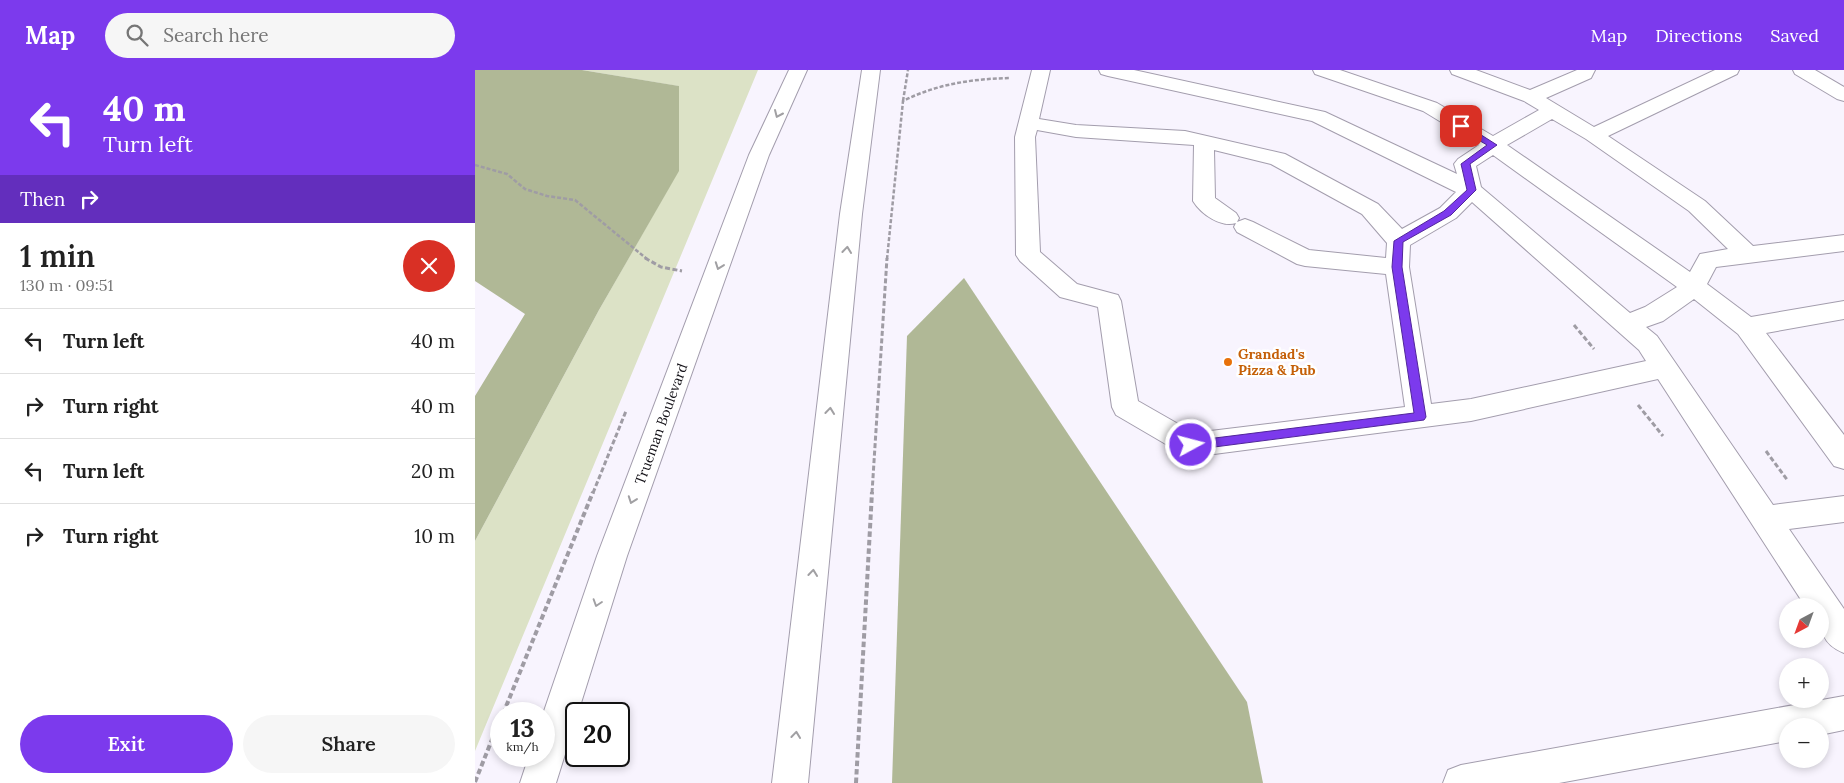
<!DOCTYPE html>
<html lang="en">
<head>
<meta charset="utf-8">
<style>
  body { margin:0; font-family:Lora,serif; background:#f6f6f6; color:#222; height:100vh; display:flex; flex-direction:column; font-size:19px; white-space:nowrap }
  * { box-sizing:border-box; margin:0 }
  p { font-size:16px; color:#767676 }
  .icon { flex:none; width:28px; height:28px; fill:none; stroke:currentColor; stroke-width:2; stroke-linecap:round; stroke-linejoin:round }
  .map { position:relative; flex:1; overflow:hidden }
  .panel { display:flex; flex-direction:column; background:#fff; width:475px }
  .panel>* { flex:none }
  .hud { background:#7c3aed; color:#fff; overflow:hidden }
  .needle { width:32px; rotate:221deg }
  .fabs { position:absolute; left:1304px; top:528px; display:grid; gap:10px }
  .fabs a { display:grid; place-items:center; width:50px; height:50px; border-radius:50%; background:#fff; box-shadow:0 2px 8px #0003; font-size:25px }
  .speed { position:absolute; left:15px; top:632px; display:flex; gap:10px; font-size:25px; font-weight:700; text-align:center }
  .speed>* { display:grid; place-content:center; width:65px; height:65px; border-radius:50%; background:#fff; box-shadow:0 2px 8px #0003; line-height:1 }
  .speed small { font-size:12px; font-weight:400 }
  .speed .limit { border:2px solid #111; border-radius:8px; background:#fff; color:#111 }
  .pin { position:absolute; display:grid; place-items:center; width:42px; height:42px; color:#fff; margin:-21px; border-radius:10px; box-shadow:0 2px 8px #0006 }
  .me { position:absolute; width:55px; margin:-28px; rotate:83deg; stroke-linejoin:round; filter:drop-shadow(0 0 4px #0008) }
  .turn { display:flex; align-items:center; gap:18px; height:105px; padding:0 20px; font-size:22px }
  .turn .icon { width:65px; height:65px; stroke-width:2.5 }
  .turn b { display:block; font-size:35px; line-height:42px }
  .then { display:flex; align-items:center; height:48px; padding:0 20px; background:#0003; gap:10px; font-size:19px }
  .round { display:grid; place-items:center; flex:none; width:52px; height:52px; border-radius:26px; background:#f6f6f6 }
  .overview { display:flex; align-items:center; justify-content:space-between; height:85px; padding:0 20px }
  h1 { font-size:30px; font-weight:600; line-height:38px }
  .cta { display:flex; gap:10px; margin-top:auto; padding:10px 20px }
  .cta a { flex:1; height:58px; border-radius:30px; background:#7c3aed; color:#fff; font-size:20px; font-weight:600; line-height:58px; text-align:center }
  .cta a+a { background:#f6f6f6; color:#222 }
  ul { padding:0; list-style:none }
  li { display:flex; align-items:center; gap:15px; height:65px; padding:0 20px; border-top:1px solid #e0e0e0 }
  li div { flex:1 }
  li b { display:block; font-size:19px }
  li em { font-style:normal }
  header { display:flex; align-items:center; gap:30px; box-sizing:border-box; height:70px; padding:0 25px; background:#7c3aed; color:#fff }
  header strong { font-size:24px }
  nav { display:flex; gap:28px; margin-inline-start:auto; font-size:18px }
  .search { width:350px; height:45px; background:#f6f6f6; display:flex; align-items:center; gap:12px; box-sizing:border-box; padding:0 18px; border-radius:28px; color:#767676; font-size:19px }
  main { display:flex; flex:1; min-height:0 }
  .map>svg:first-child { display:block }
  .green { fill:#dce2c6 }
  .forest { fill:#b0b896 }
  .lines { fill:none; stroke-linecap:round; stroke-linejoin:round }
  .minor-casing { stroke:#a39dad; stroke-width:2 }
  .major-casing { stroke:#a39dad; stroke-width:2 }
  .path-far2 { stroke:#9f9ca4; stroke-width:2.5; stroke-dasharray:4 2; stroke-linecap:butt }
  .path-far1 { stroke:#9f9ca4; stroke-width:3; stroke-dasharray:5 2.5; stroke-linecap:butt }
  .path { stroke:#9f9ca4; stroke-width:4; stroke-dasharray:5.5 3; stroke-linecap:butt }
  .minor { fill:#fff; fill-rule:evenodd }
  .major { fill:#fff; fill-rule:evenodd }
  .oneway { stroke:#a1a0a3 }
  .route { fill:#7c3aed; stroke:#51269a }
  .food-dot { fill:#e8710a; stroke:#fff; stroke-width:2 }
  .labels { text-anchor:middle; stroke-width:5; stroke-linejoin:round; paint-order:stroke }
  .food-label { font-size:14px; font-weight:bold; fill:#c56008; stroke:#fff; text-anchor:start }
  .street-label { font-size:14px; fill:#141218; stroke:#fff }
</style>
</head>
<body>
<header>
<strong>Map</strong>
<div class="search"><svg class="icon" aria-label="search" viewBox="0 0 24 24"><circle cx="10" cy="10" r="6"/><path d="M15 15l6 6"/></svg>Search here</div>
<nav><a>Map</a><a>Directions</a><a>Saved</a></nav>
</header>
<main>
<section class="panel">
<div class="hud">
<div class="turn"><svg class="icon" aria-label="left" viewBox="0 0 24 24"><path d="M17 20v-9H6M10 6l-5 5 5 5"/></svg><div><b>40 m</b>Turn left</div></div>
<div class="then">Then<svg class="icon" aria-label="right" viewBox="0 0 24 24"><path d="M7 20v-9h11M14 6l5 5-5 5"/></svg></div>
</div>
<div class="overview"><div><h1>1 min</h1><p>130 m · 09:51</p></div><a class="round" style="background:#d93025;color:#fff"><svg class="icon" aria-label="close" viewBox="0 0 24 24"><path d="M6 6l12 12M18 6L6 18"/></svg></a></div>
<ul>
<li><svg class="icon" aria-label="left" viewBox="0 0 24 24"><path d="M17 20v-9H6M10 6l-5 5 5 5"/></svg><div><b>Turn left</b></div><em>40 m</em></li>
<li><svg class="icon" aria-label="right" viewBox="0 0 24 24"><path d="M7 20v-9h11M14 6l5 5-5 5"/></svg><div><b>Turn right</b></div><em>40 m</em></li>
<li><svg class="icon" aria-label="left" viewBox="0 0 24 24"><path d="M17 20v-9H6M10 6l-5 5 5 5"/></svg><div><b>Turn left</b></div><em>20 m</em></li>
<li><svg class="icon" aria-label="right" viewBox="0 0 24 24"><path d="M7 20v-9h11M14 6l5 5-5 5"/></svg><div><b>Turn right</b></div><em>10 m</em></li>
</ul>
<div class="cta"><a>Exit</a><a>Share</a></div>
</section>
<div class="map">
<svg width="1369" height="713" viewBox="0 0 1369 713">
  <rect width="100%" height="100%" fill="#f8f4fe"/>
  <!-- green -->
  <path class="green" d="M107 0H283L0 681V471L124 240 204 100 203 16Z"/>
  <!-- forest -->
  <g class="forest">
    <path d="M0 0H107L204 16V101L124 240 0 471V326L50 244 0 211Z"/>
    <path d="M489 208 772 632 788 713H417L432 266Z"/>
  </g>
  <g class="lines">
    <defs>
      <g id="minor">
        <path d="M557 0H575L564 49 601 55 710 61 810 84 903 134 927 159 965 138 981 122 837 51 633 6 626 4 624 0H659L850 42 982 104 979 94 983 89 1004 75 948 41 840 4 838 0H865L962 33 1018 66 1064 40 1049 31 977 4 975 0H1001L1055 20 1102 0H1120L1116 8 1071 28 1119 57 1240 0H1264L1262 4 1133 66 1230 131 1278 176 1369 165V181L1241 197 1232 214 1276 247 1369 231V249L1291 263 1369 365V399L1359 396 1263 264 1219 229 1188 251 1171 257 1182 266 1298 435 1369 426V452L1314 459 1369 539V583C1346 574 1345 559 1345 536H1330L1183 309 996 351 716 387 706 383 641 345 637 337 623 237 585 227 545 191 541 185 540 67ZM1077 49 1111 69 1214 141 1253 179 1225 184 1215 202 1032 75ZM562 60 601 67 719 75 718 131C726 144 746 158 761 153L759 157 762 162 822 194 830 196 911 204 930 337 719 363 663 331 646 231 643 225 602 214 565 182 560 67ZM739 80 796 94 887 144 912 173 911 188 834 180 778 152 770 149 762 152 764 148 761 143 740 128ZM1018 85 1202 217 1170 237 1155 243 1006 117 1001 96ZM997 132 1164 280 1171 291 996 329 956 334 934 197 935 175 981 148Z"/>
        <path d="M1318 0H1340L1369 17V31L1362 29 1320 4Z"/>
        <path d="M1369 626V660L1345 665V656H1312V671L1084 713H968L973 700 986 695Z"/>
      </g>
      <g id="major">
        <path d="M314 0H332L294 85 152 486 81 713H45L54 686H69L68 644 122 486 274 85Z"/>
        <path d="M387 0H405L387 144 333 713H297L365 144Z"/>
      </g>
    </defs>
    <!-- minor casing -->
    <use href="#minor" class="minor-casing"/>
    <!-- major casing -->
    <use href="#major" class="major-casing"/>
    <!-- path-far2 -->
    <g class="path-far2">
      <path d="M428 31 433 0"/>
      <path d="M0 95 32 104 50 119 72 126 100 130 172 189"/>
      <path d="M412 189 428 31C462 14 497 9 534 8"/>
    </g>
    <!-- path-far1 -->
    <g class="path-far1">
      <path d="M170 188 186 197 207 201"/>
      <path d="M1099 255 1119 279"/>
      <path d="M1163 335 1188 366"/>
      <path d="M1291 381 1313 411"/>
      <path d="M118 423 151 341"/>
      <path d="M397 423 412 188"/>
    </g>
    <!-- path -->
    <g class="path">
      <path d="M28 644 118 422"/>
      <path d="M0 712 26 647"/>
      <path d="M381 713 397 422"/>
    </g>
    <!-- minor -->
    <use href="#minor" class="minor"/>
    <!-- major -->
    <use href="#major" class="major"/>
  </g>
  <!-- one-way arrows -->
  <defs><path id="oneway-chevron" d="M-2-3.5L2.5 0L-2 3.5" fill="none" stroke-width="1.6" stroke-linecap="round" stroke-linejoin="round" transform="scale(1.25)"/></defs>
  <g class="oneway">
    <use href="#oneway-chevron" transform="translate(303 44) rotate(114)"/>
    <use href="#oneway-chevron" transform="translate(372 180) rotate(-84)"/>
    <use href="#oneway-chevron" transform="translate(244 196) rotate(110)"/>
    <use href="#oneway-chevron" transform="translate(355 341) rotate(-84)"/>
    <use href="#oneway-chevron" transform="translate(157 430) rotate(110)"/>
    <use href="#oneway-chevron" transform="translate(338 503) rotate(-84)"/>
    <use href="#oneway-chevron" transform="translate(122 533) rotate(108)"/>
    <use href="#oneway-chevron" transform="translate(321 665) rotate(-84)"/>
  </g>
  <!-- route -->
  <path class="route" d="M983 54H989L1022 75 995 94 1001 120 976 145 928 172 927 197 951 347 949 350 716 380 712 379 710 375 712 372 716 371 939 343 917 197 919 171 969 141 992 120 986 94 1012 75 983 58Z"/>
  <!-- markers -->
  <circle class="food-dot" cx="753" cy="292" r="5"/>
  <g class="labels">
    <!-- food labels -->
    <g class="food-label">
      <text x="763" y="289">Grandad's<tspan x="763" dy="16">Pizza &amp; Pub</tspan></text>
    </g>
    <!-- street labels -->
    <g class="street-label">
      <text transform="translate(186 354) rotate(-70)" y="5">Trueman Boulevard</text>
    </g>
  </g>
</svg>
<div class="fabs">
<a><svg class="needle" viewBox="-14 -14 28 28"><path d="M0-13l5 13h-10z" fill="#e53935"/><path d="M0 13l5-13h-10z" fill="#767676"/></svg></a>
<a>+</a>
<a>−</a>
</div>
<div class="speed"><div>13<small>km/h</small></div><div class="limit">20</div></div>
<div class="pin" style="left:986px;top:56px;background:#d93025"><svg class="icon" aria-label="arrive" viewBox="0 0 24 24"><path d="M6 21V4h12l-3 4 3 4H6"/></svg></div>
<svg class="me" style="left:716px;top:375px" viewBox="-20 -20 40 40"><circle r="17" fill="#7c3aed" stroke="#fff" stroke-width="3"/><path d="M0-11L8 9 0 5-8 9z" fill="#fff"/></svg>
</div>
</main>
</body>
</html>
